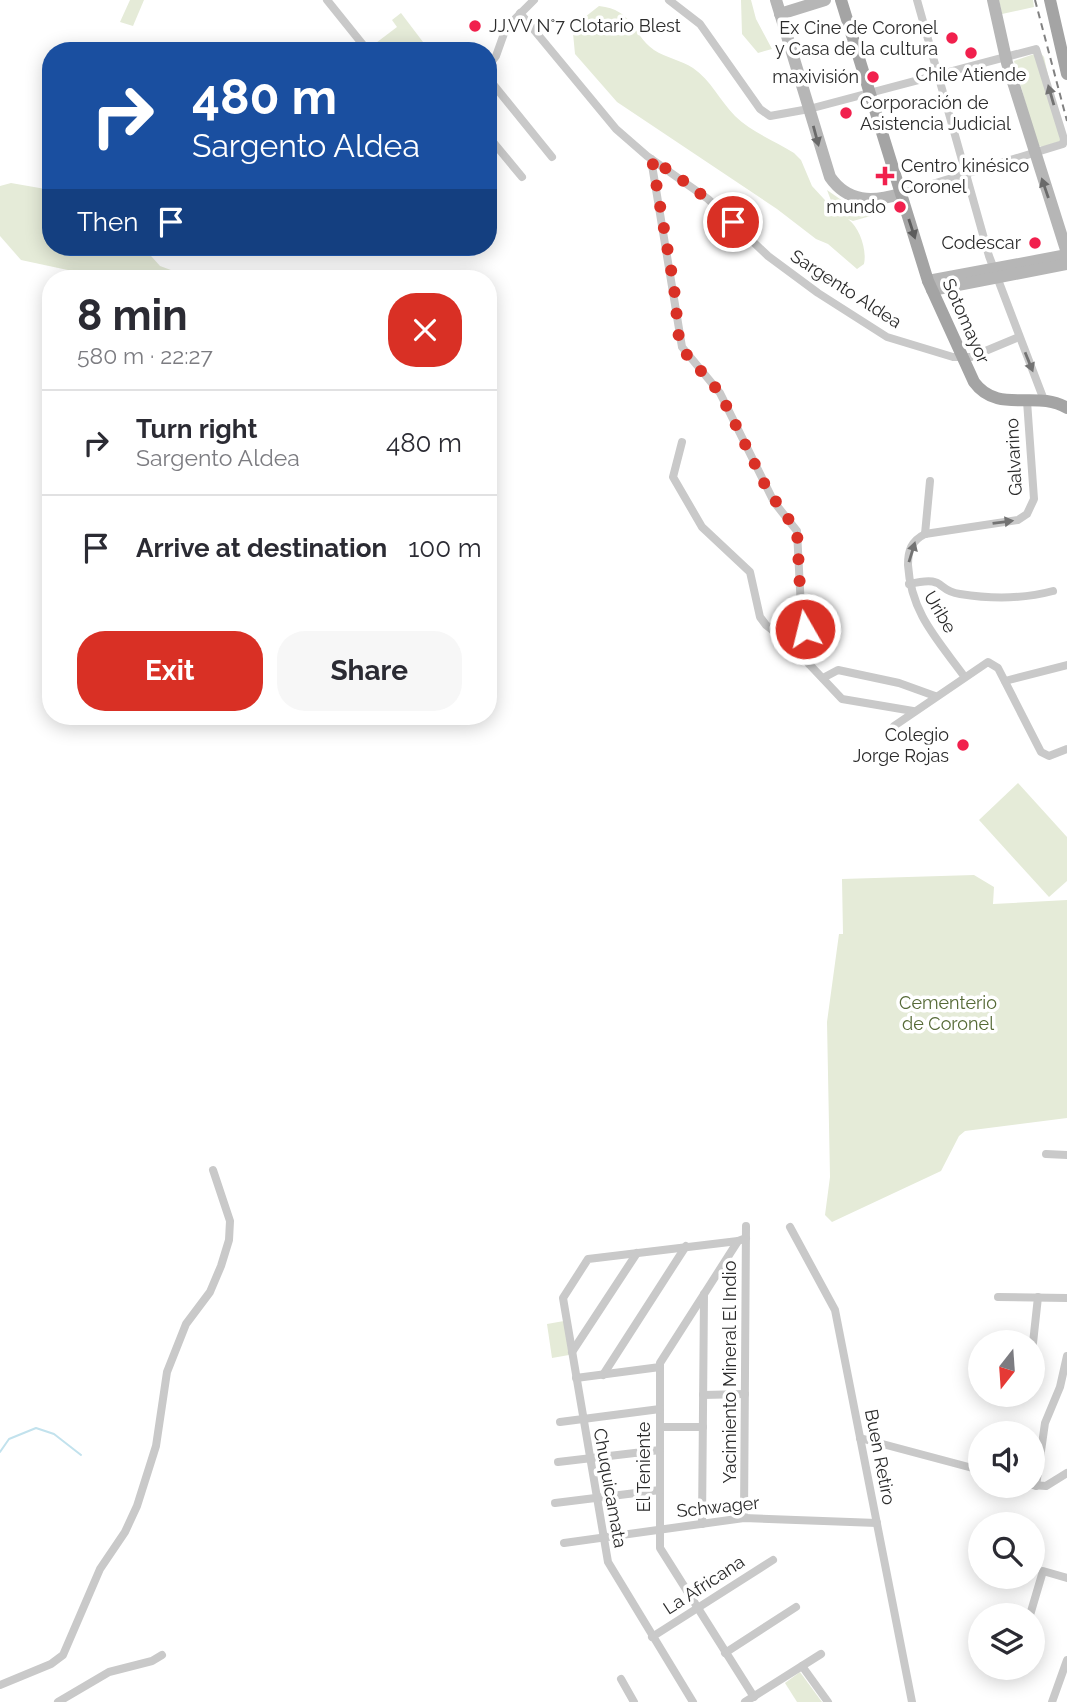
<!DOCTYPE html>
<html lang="en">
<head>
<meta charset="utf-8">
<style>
  body { margin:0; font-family:Raleway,sans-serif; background:#f7f7f7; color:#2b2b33; height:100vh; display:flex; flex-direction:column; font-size:26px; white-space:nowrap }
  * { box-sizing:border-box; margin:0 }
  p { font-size:23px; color:#7c7c81 }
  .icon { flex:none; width:38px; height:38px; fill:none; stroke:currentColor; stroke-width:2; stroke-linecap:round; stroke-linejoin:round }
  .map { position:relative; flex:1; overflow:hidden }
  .panel { position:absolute; left:42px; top:270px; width:455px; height:455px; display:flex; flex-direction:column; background:#fff; border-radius:28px; box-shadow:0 4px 18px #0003 }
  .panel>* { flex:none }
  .banner { position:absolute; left:42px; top:42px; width:455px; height:214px; border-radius:28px; box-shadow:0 4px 18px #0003; background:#1a4fa0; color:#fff; overflow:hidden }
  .needle { width:46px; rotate:197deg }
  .fabs { position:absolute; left:968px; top:1330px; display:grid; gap:14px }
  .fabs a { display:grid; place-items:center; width:77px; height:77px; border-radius:50%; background:#fff; box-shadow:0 4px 18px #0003; font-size:35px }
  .pin { position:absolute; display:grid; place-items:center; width:60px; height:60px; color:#fff; margin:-30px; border:4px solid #fff; border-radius:50%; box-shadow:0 2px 7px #0007 }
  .me { position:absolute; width:77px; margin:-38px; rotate:352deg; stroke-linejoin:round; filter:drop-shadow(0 0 5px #0008) }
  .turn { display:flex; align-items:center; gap:24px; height:147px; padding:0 35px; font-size:32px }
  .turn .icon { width:91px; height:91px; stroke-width:2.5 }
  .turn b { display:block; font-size:49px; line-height:60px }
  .then { display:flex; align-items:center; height:66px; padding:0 35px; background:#0003; gap:14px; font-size:26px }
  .round { display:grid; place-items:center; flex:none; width:74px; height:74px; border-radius:28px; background:#f7f7f7 }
  .summary { display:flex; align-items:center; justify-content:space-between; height:119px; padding:0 35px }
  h1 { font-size:42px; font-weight:700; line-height:52px }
  .button { display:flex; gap:14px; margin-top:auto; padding:14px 35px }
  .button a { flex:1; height:80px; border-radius:28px; background:#d93025; color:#fff; font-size:28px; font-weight:700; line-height:80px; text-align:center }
  .button a+a { background:#f7f7f7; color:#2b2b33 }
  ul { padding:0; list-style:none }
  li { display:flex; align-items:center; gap:21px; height:105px; padding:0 35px; border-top:2px solid #e1e1e2 }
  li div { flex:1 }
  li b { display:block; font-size:26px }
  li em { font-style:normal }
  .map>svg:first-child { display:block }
  .green { fill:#e5ebd8 }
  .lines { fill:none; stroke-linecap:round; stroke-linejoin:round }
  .stream { stroke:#c2e2ed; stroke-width:2 }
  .street { stroke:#c9c9c9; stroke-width:8 }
  .secondary { stroke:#b6b6b6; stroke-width:12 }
  .primary { stroke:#a4a4a4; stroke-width:12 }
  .rail { stroke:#818181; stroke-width:2; stroke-dasharray:7 5; stroke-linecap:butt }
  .oneway { fill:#737373 }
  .oneway2 { fill:#6a6a6a }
  .oneway3 { fill:#5c5c5c }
  .route { stroke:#d93025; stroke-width:12; stroke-dasharray:0 21.6 }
  .poi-dot { fill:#f1204d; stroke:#fff; stroke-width:2.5 }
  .labels { text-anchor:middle; stroke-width:7; stroke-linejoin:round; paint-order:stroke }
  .poi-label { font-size:18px; fill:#2c2c2c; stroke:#fff; text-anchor:end }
  .street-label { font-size:18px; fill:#2c2c2c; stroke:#fff }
  .park-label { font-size:18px; fill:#566a37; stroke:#fff }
</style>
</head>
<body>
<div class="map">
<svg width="1067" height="1702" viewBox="0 0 1067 1702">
  <rect width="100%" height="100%" fill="#fff"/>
  <!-- green -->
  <g class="green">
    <path d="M130 0H144L133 26 120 22Z"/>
    <path d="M741 0H751L756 19 772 49 758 53 742 34Z"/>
    <path d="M999 0H1033L1034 7 1002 14Z"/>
    <path d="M599 6C634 10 631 33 654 50 666 58 681 60 693 68 711 80 720 101 735 116 751 132 775 141 794 153L801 160 812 186 835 211 827 190 850 206 873 211 874 215 853 221 848 219C860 228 867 250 864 264L857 269 828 244 816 239 777 209 617 102 575 54 573 33 585 17Z"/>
    <path d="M401 13 423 42 414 51H376L372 46 397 27 392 20Z"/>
    <path d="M1040 52 1044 57 1062 138 1061 141 1042 147 1037 145 1014 61Z"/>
    <path d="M11 183 51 190V247H143L160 266 190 277 105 278 21 260 0 236V186Z"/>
    <path d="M1018 783 1067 837V881L1049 897 979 820Z"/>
    <path d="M974 875 994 887 993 904 1067 900V1118L965 1131 959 1136 941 1171 832 1222 825 1215 830 1177 827 1022 839 934H843L842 879Z"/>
    <path d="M564 1321 569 1355 552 1358 547 1324Z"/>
    <path d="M800 1672 822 1702H797L785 1683Z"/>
  </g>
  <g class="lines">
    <!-- stream -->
    <path class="stream" d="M0 1452 9 1439 36 1428 54 1434 81 1455"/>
    <!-- street -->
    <g class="street">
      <path d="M327 0 368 51"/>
      <path d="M669 0 700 24 760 109 770 116 809 109 1036 49 1064 139 1063 144 900 194"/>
      <path d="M917 0 989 256 1044 400"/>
      <path d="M520 13 616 129 647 156 708 199 768 256 818 293 887 337 953 357H971L1019 337"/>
      <path d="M488 67 496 56 506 28 534 0"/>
      <path d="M488 78 552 157"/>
      <path d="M488 136 522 177"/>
      <path d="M651 159 682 347 720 393 774 502 797 531 801 608 810 649 809 664 842 699 913 711"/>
      <path d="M682 442 673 477 702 527 750 572 760 617 766 625 797 649 809 664"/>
      <path d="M925 534 930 481"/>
      <path d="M909 584C948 575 934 590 960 594 991 599 1023 599 1053 591"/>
      <path d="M964 676C937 639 911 613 908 565 908 551 911 541 925 534L1018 520 1027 514 1034 499 1027 401"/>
      <path d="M823 678 838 670 899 683 935 696"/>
      <path d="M1005 681 1067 665"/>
      <path d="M894 726 988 662 998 668 1041 752 1049 756 1067 749"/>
      <path d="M1046 1154 1067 1155"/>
      <path d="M790 1227 835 1310 912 1702"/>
      <path d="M746 1238 738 1241 660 1363V1548L754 1697"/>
      <path d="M998 1297 1067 1298"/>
      <path d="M1033 1343 1038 1297"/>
      <path d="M572 1352 637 1253"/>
      <path d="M603 1375 686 1246"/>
      <path d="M576 1378 660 1367"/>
      <path d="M703 1395 745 1394"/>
      <path d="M560 1422 660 1409"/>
      <path d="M660 1427H703"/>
      <path d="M860 1438 980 1470"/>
      <path d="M558 1462 660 1450"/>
      <path d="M1032 1485 1046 1486 1067 1473"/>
      <path d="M1036 1486 1045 1423 1060 1387 1067 1356"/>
      <path d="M555 1503 660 1490"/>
      <path d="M744 1518 746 1226"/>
      <path d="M702 1524 704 1294"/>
      <path d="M564 1543 744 1518 877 1523"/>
      <path d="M1030 1615 1043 1571 1067 1578"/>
      <path d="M652 1637 773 1560"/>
      <path d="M725 1653 796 1607"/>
      <path d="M802 1666 828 1702"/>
      <path d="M621 1679 634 1702"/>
      <path d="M0 1685 51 1664 63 1655 100 1569 125 1532 137 1506 156 1446 167 1372 186 1324 210 1292 221 1266 229 1240 230 1221 213 1170"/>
      <path d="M58 1702 109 1672 152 1661 162 1655"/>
      <path d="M693 1702 608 1562 563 1298 588 1259 738 1241"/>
      <path d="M745 1702 821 1654"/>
      <path d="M1052 1702 1067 1660"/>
    </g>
    <!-- secondary -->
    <g class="secondary">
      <path d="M776 0 830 177C848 203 873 202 900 194"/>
      <path d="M993 0 1007 63 1067 253"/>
      <path d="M780 14 825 0"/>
      <path d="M928 281 1067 255"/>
      <path d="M932 290 1067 264"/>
    </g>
    <!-- primary -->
    <g class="primary">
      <path d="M841 0 928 281 974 382C998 415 1037 389 1067 408"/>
      <path d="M1050 0 1067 74"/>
    </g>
    <!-- rail -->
    <path class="rail" d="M1035 0 1067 121"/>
  </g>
  <!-- one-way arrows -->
  <defs><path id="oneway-solid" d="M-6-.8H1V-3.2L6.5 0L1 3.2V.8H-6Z" transform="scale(1.75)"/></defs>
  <g class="oneway">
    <use href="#oneway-solid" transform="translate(1051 95) rotate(-106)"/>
    <use href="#oneway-solid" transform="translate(1029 362) rotate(68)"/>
    <use href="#oneway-solid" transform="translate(1003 522) rotate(-7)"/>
    <use href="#oneway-solid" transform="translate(912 552) rotate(-73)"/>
  </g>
  <g class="oneway2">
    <use href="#oneway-solid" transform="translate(816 136) rotate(75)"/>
    <use href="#oneway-solid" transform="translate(1045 188) rotate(-109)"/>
  </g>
  <use class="oneway3" href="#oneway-solid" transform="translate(912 229) rotate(72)"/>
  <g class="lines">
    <!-- route -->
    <path class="route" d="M733 222 695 189 652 159 674 287 679 339 687 355 720 393 767 489 797 531 801 608 805 629"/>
  </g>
  <!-- markers -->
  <g class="poi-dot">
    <circle cx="475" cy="26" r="7"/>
    <circle cx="952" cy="38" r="7"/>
    <circle cx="971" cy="53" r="7"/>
    <circle cx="873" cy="77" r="7"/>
    <circle cx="846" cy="113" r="7"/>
    <path d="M881.5 165.5h7v7h7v7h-7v7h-7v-7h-7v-7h7z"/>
    <circle cx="900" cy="207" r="7"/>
    <circle cx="1035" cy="243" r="7"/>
    <circle cx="963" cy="745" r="7"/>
  </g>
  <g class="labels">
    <!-- poi labels -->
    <g class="poi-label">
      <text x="489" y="32" text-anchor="start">JJ.VV N°7 Clotario Blest</text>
      <text x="938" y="34">Ex Cine de Coronel<tspan x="938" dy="21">y Casa de la cultura</tspan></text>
      <text x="971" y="81" text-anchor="middle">Chile Atiende</text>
      <text x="859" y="83">maxivisión</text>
      <text x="860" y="109" text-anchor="start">Corporación de<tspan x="860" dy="21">Asistencia Judicial</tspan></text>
      <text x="901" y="172" text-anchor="start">Centro kinésico<tspan x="901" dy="21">Coronel</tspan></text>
      <text x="886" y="213">mundo</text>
      <text x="1021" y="249">Codescar</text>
      <text x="949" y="741">Colegio<tspan x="949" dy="21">Jorge Rojas</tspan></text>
    </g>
    <!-- street labels -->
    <g class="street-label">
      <text transform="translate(846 289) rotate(33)" y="6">Sargento Aldea</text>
      <text transform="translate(966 321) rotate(66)" y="6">Sotomayor</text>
      <text transform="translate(1014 457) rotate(-93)" y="6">Galvarino</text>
      <text transform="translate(940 612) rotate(59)" y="6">Uribe</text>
      <text transform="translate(730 1372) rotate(-90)" y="6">Yacimiento Mineral El Indio</text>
      <text transform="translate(880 1457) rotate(79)" y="6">Buen Retiro</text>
      <text transform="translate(644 1467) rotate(-90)" y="6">El Teniente</text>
      <text transform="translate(610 1488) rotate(80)" y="6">Chuquicamata</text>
      <text transform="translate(718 1507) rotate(-6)" y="6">Schwager</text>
      <text transform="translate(704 1585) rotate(-33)" y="6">La Africana</text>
    </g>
    <!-- park labels -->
    <g class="park-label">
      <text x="948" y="1009">Cementerio<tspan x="948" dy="21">de Coronel</tspan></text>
    </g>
  </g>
</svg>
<div class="fabs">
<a><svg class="needle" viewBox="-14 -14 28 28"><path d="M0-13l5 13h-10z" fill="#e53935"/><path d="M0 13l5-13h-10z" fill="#7c7c81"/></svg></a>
<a><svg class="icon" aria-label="sound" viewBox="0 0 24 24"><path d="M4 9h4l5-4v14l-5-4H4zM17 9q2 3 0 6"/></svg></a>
<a><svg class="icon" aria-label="search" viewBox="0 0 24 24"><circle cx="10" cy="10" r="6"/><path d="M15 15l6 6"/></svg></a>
<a><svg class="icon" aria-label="layers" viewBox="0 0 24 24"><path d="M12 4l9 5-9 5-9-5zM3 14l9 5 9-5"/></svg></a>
</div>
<div class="pin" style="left:733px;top:222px;background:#d93025"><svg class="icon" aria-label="arrive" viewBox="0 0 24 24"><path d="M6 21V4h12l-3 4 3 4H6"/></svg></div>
<svg class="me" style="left:805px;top:629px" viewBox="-20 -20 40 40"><circle r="17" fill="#d93025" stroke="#fff" stroke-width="3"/><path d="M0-11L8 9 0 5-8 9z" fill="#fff"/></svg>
<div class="banner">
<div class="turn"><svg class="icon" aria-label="right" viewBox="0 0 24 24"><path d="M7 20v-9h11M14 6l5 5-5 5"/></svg><div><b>480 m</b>Sargento Aldea</div></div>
<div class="then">Then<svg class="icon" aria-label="arrive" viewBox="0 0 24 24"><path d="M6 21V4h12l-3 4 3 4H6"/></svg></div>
</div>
<section class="panel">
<div class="summary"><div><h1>8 min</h1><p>580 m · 22:27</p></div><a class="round" style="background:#d93025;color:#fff"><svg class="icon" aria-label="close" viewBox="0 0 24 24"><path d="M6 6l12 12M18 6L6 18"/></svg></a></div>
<ul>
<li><svg class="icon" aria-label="right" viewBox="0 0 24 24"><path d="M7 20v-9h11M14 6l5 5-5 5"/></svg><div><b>Turn right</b><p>Sargento Aldea</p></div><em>480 m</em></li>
<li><svg class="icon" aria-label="arrive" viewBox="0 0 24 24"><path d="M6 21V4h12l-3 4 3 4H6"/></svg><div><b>Arrive at destination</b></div><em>100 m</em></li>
</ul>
<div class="button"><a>Exit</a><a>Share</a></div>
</section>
</div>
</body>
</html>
